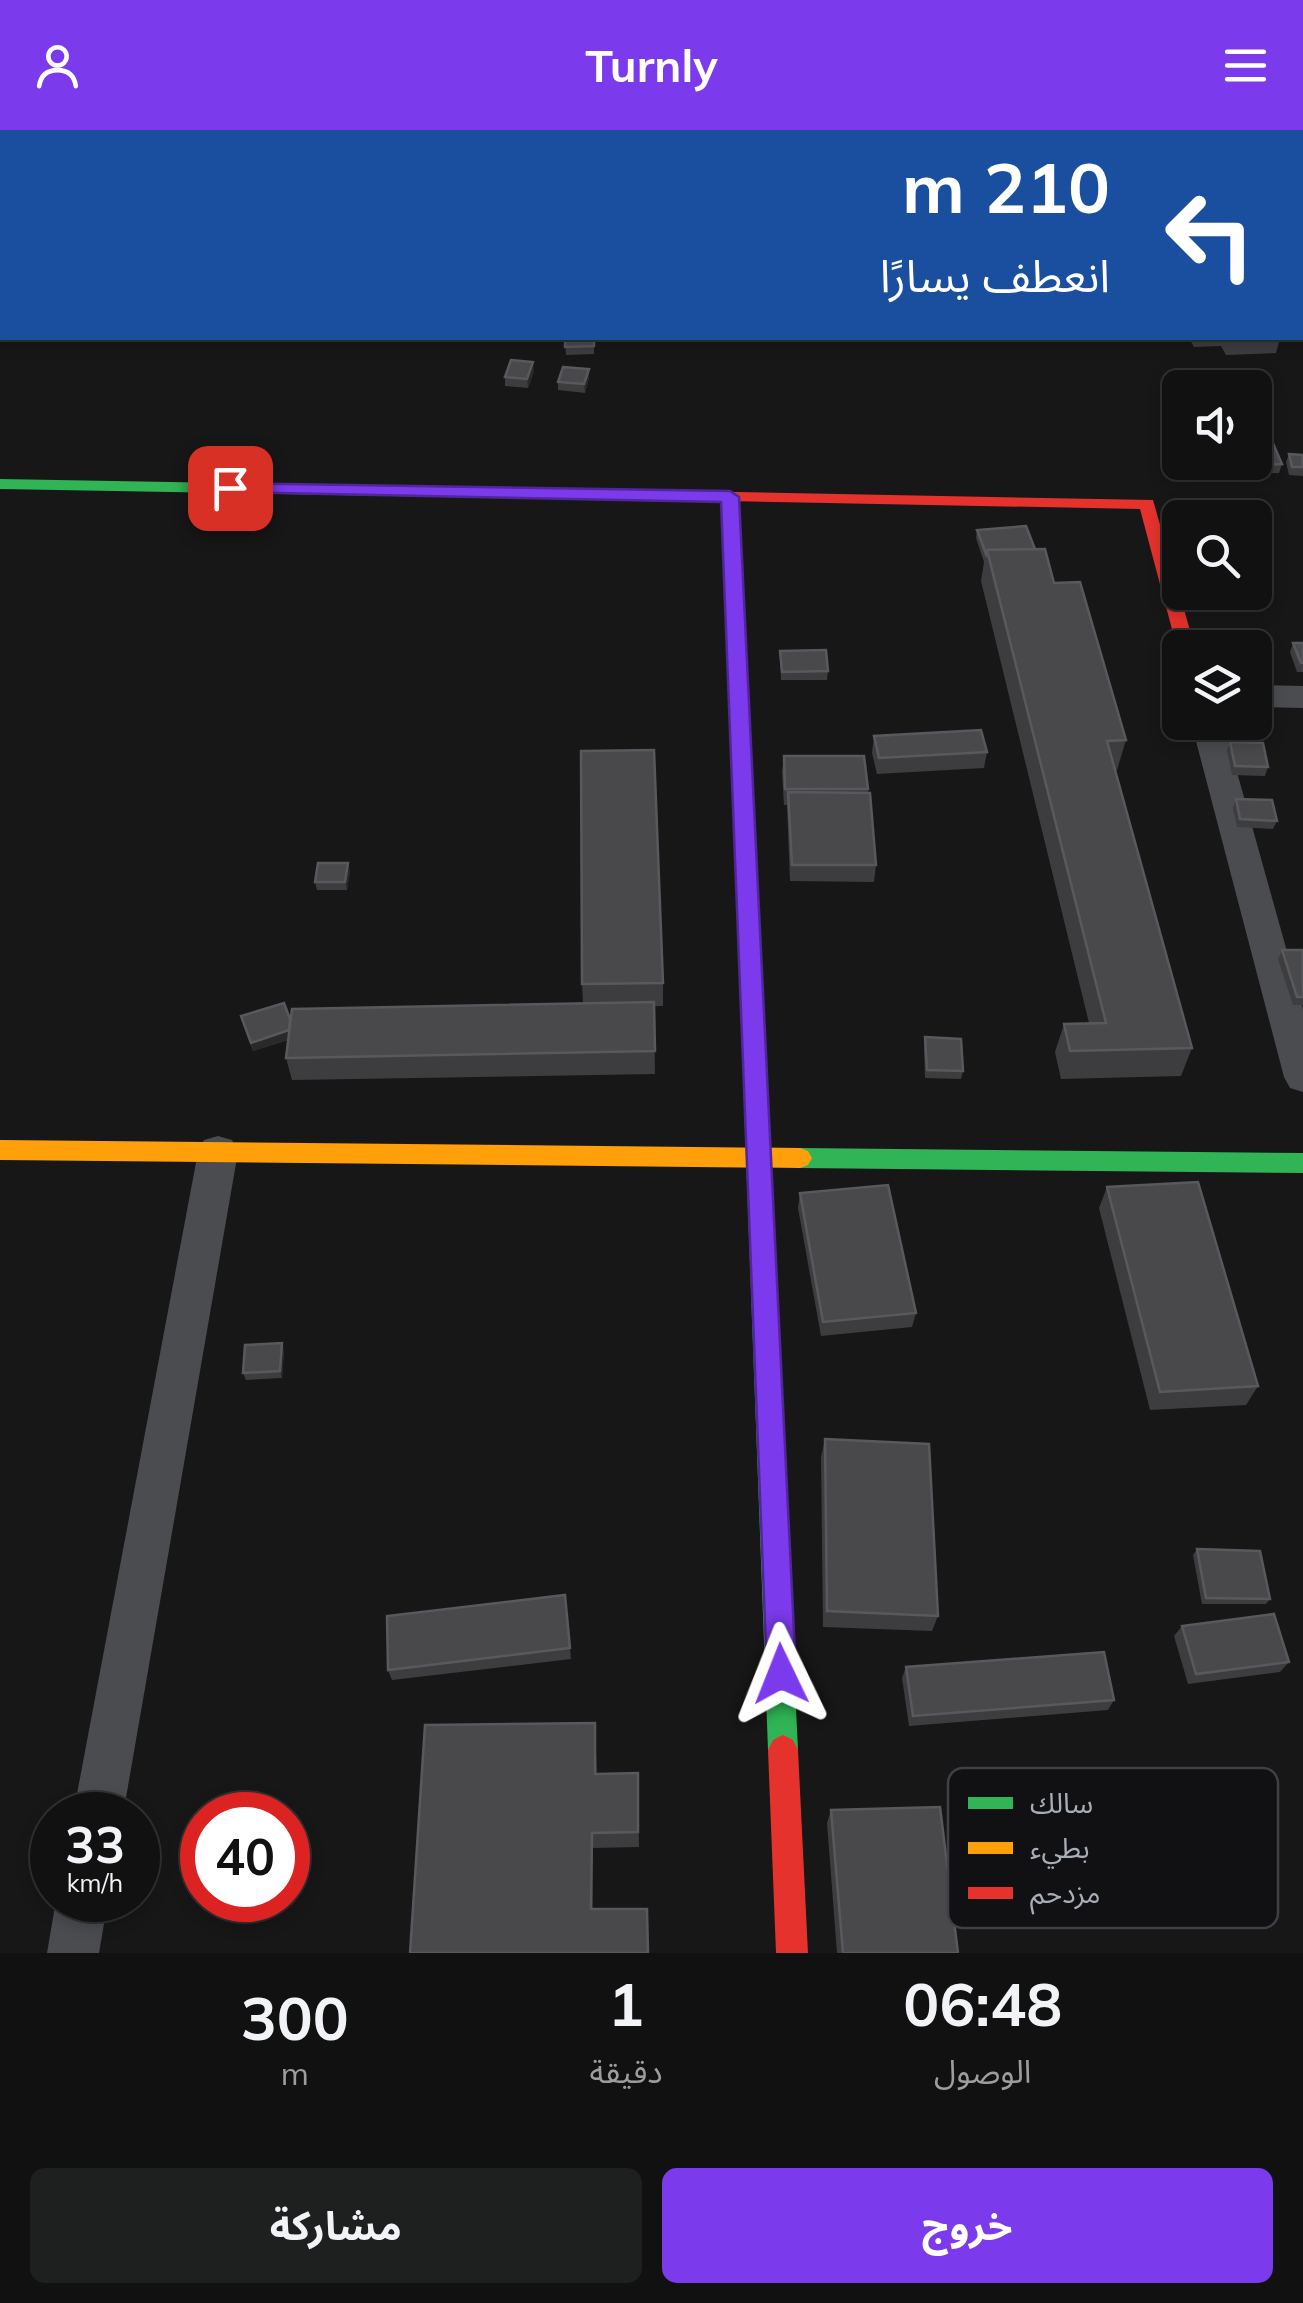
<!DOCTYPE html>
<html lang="ar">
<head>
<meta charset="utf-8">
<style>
  body { margin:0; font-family:Mulish,"Noto Sans Arabic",sans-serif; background:#1e1f1f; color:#f1f3f6; direction:rtl; height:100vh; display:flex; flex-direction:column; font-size:38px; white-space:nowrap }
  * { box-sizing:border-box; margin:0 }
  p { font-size:32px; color:#9c9d9f }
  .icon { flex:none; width:55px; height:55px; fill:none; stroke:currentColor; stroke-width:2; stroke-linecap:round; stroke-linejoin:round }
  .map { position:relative; height:1823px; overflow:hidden; direction:ltr }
  .details { display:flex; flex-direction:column; background:#111; flex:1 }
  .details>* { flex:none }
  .top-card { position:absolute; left:0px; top:0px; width:1305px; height:210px; box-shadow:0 5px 15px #0003,0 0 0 2px #303131; direction:rtl; background:#1a4fa0; color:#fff; overflow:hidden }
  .buttons { position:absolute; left:1162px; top:240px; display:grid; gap:20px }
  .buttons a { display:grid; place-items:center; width:110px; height:110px; border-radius:15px; background:#111; box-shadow:0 5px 15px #0003,0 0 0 2px #303131; font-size:50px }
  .speed { position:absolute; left:30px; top:1662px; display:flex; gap:20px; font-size:50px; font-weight:700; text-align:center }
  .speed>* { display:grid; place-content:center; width:130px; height:130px; border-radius:50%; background:#111; box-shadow:0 5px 15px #0003,0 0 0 2px #303131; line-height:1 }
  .speed small { font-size:25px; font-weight:400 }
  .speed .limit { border:15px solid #d22; background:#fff; color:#111 }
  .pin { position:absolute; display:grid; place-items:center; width:85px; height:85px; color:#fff; margin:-42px; border-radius:20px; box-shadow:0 5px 15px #0006 }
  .me { position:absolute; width:110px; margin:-55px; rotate:358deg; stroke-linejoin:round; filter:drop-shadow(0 0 8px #0008) }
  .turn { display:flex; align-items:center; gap:35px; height:210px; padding:0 30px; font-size:45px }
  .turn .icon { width:130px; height:130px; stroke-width:2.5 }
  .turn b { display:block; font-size:70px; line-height:85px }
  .eta { display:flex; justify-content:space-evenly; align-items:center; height:170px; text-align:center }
  .eta b { font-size:60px; font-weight:700; line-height:70px }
  .action { display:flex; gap:20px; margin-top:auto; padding:20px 30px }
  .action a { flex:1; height:115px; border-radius:15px; background:#7c3aed; color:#fff; font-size:40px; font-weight:700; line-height:115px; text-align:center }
  .action a+a { background:#1e1f1f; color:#f1f3f6 }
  header { display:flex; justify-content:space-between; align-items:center; height:130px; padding:0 30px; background:#7c3aed; color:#fff; font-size:45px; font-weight:700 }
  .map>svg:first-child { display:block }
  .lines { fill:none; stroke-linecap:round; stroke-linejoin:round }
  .street { fill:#4b4c50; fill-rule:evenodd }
  .fast { fill:#30b455; fill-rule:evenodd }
  .slow { fill:#ff9f0a; fill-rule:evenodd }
  .jam { fill:#e5322d; fill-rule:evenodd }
  .wall { fill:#3d3d3f }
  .shaded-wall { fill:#29292a }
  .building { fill:#49494c; stroke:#58595d; stroke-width:2.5 }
  .route { fill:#7c3aed; stroke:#51269a; stroke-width:2.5 }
  .key { fill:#111113; stroke:#3e4045; stroke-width:2.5 }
  .key-label { font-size:28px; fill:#a8adb8 }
</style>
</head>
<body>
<header><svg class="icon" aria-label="menu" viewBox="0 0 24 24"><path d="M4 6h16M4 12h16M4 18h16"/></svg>Turnly<svg class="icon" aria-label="person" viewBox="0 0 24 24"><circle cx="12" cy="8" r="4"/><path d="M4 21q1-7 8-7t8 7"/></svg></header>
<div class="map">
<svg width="1303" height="1823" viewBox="0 0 1303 1823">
  <rect width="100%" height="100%" fill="#171717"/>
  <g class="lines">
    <!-- street -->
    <g class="street">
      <path d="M1255 555 1303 556V578L1255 577Z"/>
      <path d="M1191 592H1223L1303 879V962L1290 958 1284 947Z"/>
      <path d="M218 1006 232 1010 238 1022 123 1685H73L198 1022 204 1010Z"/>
      <path d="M56 1770H108L99 1823H47Z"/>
    </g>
    <!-- fast -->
    <g class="fast">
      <path d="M0 349 680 361 689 366 680 371 0 359Z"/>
      <path d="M752 882 760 885 763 891 798 1620 793 1630 783 1635 773 1630 768 1620 741 891 744 885Z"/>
      <path d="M800 1018 1303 1023V1043L800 1038 792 1035 788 1028 792 1021Z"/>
    </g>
    <!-- slow -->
    <g class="slow">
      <path d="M730 362 739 367 763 891 760 897H744L741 891 721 367Z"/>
      <path d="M0 1010 800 1018 808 1021 812 1028 808 1035 800 1038 0 1030Z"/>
    </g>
    <!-- jam -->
    <g class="jam">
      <path d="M680 361 1153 370 1195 518H1180V523L1177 518 1140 379 674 370 671 366Z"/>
      <path d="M783 1605 793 1610 798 1620 808 1823H776L768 1620 773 1610Z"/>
    </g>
  </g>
  <!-- wall -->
  <g class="wall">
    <path d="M565 208H594V224L566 225Z"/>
    <path d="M1189 208H1280L1276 223 1226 225 1221 216 1194 217Z"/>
    <path d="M534 241 528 258 505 256V247Z"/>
    <path d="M589 248 585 263 558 260V252Z"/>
    <path d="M1289 324 1303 325V346L1289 345 1286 332Z"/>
    <path d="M1248 332H1255L1282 334 1279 343H1253Z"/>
    <path d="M977 400 1035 419 1054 453 1126 610 1117 640H1115L1192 918 1181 946 1061 949 1055 922 1064 894 1089 893 981 451 984 432 976 408Z"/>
    <path d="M1293 513H1303V542H1297L1290 522Z"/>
    <path d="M780 521 828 541 827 550H781Z"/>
    <path d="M874 606 987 622 984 638 877 644 872 623Z"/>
    <path d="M1230 612 1268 637 1265 646 1232 645 1227 621Z"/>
    <path d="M784 626 868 659 876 735 874 752 790 751 787 675H784L782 642Z"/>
    <path d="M1236 669 1277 691 1273 699 1237 697 1233 678Z"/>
    <path d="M350 741 347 760H317L315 752Z"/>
    <path d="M1282 820H1303V875H1293L1278 829Z"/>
    <path d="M663 853V876H654L655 944 292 950 286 928 288 910 253 921 241 886 291 889 583 874 582 854Z"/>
    <path d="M925 907 963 941 961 949 925 948 924 915Z"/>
    <path d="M1107 1057 1258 1256 1246 1275 1150 1280 1099 1078Z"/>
    <path d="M800 1063 916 1183 912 1197 821 1206 798 1078Z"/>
    <path d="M284 1220 282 1248 246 1250 243 1243Z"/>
    <path d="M825 1309 938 1486 932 1501 823 1497 821 1327Z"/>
    <path d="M1197 1419 1270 1469 1266 1474H1202L1193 1425Z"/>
    <path d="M565 1465 571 1529 392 1550 388 1540Z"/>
    <path d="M1182 1496 1289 1532 1280 1542 1188 1554 1174 1506Z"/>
    <path d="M906 1537 1114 1570 1108 1580 909 1596 902 1548Z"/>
    <path d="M595 1593 597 1644 638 1643 639 1717 593 1718V1779L410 1823Z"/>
    <path d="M831 1680 958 1823H837L827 1693Z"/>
  </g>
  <!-- shaded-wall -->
  <g class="shaded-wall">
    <path d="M533 232 534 241 528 258 527 249Z"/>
    <path d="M589 239V248L585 263 584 254Z"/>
    <path d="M348 733 350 741 347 760 345 752Z"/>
    <path d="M294 899 296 907 253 921 251 913Z"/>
    <path d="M282 1213 284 1220 282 1248 280 1241Z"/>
    <path d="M592 1703 593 1718V1792L591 1779Z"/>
  </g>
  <!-- building -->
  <g class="building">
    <path d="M565 208H594V216L565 217Z"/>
    <path d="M511 230 533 232 527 249 505 247Z"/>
    <path d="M563 237 589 239 584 254 558 252Z"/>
    <path d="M1255 304H1269L1282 334 1255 335Z"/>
    <path d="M1289 324 1303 325V337H1292Z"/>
    <path d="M1026 396 1035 419 987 420 986 424 977 400Z"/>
    <path d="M1045 419 1054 453 1080 452 1126 610 1107 611 1192 918 1070 921 1064 894 1106 893 987 420Z"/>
    <path d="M1293 513H1303V533H1301Z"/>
    <path d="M826 520 828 541 782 542 780 521Z"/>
    <path d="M981 600 987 622 879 628 874 606Z"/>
    <path d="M1230 612 1263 613 1268 637 1235 636Z"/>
    <path d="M654 620 663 853 582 854 581 621Z"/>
    <path d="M784 626H864L868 659H785Z"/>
    <path d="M788 662 870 663 876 735H792Z"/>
    <path d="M1236 669 1272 670 1277 691 1240 689Z"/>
    <path d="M318 733H348L345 752H315Z"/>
    <path d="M1282 820H1303V867H1297Z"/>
    <path d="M654 872 655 921 286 928 292 879Z"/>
    <path d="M284 873 290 889 289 900 251 913 241 886Z"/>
    <path d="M925 907 961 909 963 941 927 940Z"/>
    <path d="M1198 1052 1258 1256 1160 1262 1107 1057Z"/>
    <path d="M888 1055 916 1183 823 1192 800 1063Z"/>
    <path d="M282 1213 280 1241 243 1243 245 1215Z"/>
    <path d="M825 1309 929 1314 938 1486 827 1481Z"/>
    <path d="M1197 1419 1260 1421 1270 1469 1206 1468Z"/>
    <path d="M565 1465 570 1518 388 1540 387 1486Z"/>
    <path d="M1274 1484 1289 1532 1196 1544 1182 1496Z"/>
    <path d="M1104 1522 1114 1570 913 1586 906 1537Z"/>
    <path d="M595 1593V1644L638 1643V1702L592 1703 591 1779H647L648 1823H410L425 1595Z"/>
    <path d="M940 1677 958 1823H843L831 1680Z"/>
  </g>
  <!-- route -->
  <path class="route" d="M230 353 730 361 739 367 796 1544 791 1555 781 1559 771 1555 767 1544 721 372 224 362V355Z"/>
  <!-- legend -->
  <rect x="948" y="1638" width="330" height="160" rx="15" class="key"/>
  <rect x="968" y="1667" width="45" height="12" fill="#30b455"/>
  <rect x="968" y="1712" width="45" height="12" fill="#ff9f0a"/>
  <rect x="968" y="1757" width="45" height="12" fill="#e5322d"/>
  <g class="key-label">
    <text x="1030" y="1683">سالك</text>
    <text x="1030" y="1728">بطيء</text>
    <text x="1030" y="1773">مزدحم</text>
  </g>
</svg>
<div class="buttons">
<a><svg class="icon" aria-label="sound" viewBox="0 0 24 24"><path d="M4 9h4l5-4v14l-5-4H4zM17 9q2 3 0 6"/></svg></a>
<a><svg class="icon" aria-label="search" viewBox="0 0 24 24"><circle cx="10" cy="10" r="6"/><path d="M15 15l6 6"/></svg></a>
<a><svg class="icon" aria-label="layers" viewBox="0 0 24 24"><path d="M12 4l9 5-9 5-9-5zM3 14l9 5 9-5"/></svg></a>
</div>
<div class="speed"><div>33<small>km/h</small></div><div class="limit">40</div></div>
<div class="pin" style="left:230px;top:358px;background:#d93025"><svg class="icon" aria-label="arrive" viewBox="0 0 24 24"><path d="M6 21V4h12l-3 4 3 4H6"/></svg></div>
<svg class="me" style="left:781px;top:1544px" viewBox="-20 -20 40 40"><path d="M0-17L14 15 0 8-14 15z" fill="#7c3aed" stroke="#fff" stroke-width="4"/></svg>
<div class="top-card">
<div class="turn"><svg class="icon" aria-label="left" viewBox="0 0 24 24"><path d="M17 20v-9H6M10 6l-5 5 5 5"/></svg><div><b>210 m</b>انعطف يسارًا</div></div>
</div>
</div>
<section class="details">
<div class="eta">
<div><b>06:48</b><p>الوصول</p></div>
<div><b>1</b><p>دقيقة</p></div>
<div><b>300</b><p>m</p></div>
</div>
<div class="action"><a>خروج</a><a>مشاركة</a></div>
</section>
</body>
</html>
